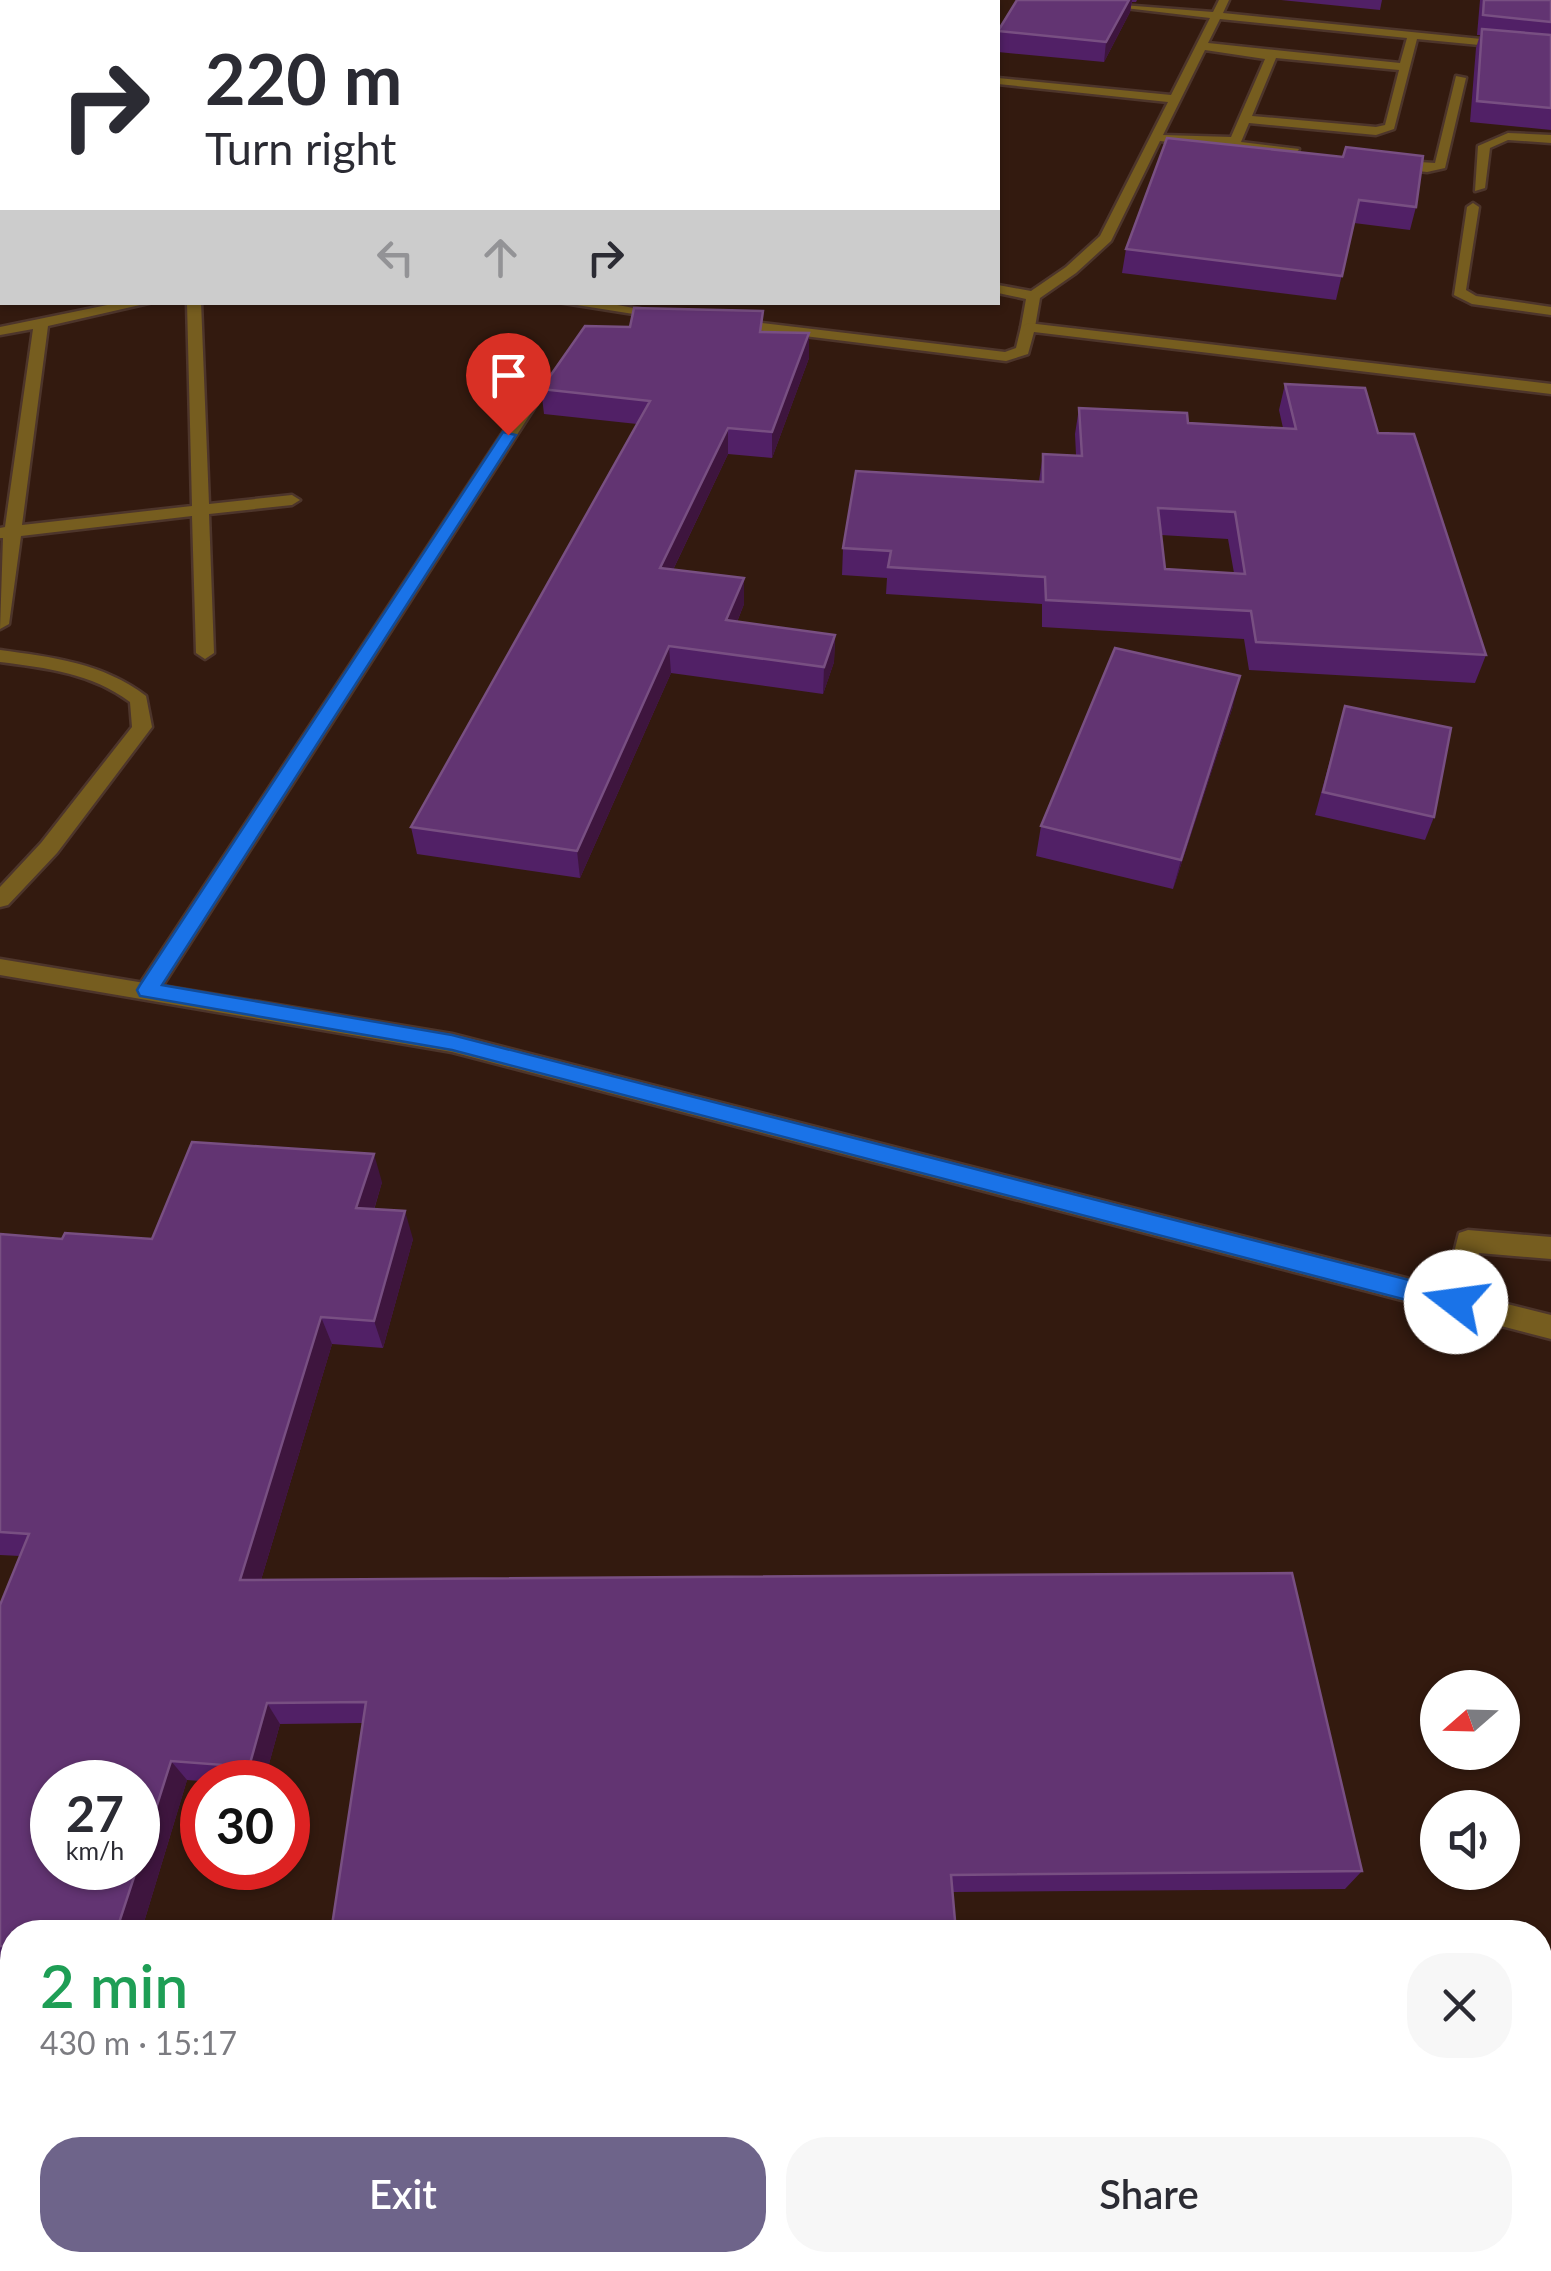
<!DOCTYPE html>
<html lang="en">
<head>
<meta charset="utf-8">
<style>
  body { margin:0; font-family:Lato,sans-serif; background:#f7f7f7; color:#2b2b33; height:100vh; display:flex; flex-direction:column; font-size:38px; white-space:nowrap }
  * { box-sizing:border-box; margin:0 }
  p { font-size:32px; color:#7c7c81 }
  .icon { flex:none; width:55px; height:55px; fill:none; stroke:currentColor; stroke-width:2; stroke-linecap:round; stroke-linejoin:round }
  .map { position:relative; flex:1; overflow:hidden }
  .drawer { position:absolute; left:0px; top:1920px; width:1552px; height:352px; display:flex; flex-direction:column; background:#fff; border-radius:40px 40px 0 0; box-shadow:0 2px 8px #0004 }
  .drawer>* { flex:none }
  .banner { position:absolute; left:0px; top:0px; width:1000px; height:305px; box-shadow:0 2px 8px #0004; background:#fff; color:#2b2b33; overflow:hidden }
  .needle { width:65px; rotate:250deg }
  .fabs { position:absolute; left:1420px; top:1670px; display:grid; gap:20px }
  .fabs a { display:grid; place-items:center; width:100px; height:100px; border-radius:50%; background:#fff; box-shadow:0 2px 8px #0004; font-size:50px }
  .speed { position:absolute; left:30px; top:1760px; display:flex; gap:20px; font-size:50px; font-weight:700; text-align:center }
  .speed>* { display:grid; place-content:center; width:130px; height:130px; border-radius:50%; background:#fff; box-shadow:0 2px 8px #0004; line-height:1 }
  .speed small { font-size:25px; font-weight:400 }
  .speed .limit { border:15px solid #d22; background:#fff; color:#111 }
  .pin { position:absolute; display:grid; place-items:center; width:85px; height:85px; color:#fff; margin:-102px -42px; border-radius:50% 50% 50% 0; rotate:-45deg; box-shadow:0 0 10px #0007 }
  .pin .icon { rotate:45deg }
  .me { position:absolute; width:110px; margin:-55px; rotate:285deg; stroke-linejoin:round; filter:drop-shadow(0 0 8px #0008) }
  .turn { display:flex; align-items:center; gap:35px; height:210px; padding:0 40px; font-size:45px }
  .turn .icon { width:130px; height:130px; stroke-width:2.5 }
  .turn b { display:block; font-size:70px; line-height:85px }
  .lanes { display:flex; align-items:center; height:95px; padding:0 40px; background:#0003; justify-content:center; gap:50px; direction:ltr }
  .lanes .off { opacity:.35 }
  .round { display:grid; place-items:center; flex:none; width:105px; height:105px; border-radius:40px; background:#f7f7f7 }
  .headline { display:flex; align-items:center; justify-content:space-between; height:170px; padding:0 40px }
  h1 { font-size:60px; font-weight:600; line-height:75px; color:#1e9e55 }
  .cta { display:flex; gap:20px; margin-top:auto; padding:20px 40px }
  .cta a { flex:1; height:115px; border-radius:40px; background:#6e648a; color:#fff; font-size:40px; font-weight:600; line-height:115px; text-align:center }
  .cta a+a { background:#f7f7f7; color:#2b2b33 }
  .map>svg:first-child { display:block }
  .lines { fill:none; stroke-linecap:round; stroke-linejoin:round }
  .lane-casing { stroke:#4d352b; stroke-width:5 }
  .street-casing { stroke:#4d352b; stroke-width:5 }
  .lane { fill:#765d1f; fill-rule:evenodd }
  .street { fill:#765d1f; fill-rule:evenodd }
  .wall { fill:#512066; fill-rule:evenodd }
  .shaded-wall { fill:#3e153e }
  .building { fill:#623472; stroke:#784f82; stroke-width:2.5; fill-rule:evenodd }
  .route { fill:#1a73e8; stroke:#114b97; stroke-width:2.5 }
</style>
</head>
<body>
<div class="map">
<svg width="1551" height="2271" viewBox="0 0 1551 2271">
  <rect width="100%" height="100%" fill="#331a0f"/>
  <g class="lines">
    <defs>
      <g id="lane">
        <rect x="318" y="0" width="10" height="2"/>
        <path d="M1057 0 1213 12 1219 0H1229L1223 13 1551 46V52L1417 39 1394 129 1376 135 1249 123 1241 142 1299 149 1295 156 1160 141 1111 241 1076 273 1040 298 1035 327 1028 331 1021 327 1026 299 998 293V285L1031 291 1066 267 1100 236 1168 102 998 84V78L1171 95 1210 18ZM1220 19 1407 38 1400 63 1208 43ZM1205 50 1265 59 1231 137 1163 135ZM1276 58 1399 70 1385 125 1376 127 1252 116Z"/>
        <path d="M1456 76 1466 78 1445 168 1427 172 1385 167 1389 160 1435 163Z"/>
        <path d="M1508 133 1551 135V143L1508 140 1490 148 1485 188 1475 191 1478 146Z"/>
        <path d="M1473 203 1479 207 1466 290 1476 296 1551 307V315L1472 304 1454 295 1467 207Z"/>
        <path d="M525 399 538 402 156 996H140L136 990 140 984Z"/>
      </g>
      <g id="street">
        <path d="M122 302H153L48 326 22 525 192 506 187 302H201L209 504 292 495 300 500 292 505 209 514 214 653 205 659 196 653 192 516 21 536 9 624 0 629 3 538H0V528L5 527 33 329 0 335V327Z"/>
        <path d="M558 302H601L672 315 665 319Z"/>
        <path d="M729 319 1005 352 1016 348 1021 327 1028 323 1551 384V394L1034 332 1028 354 1006 361 724 326V320Z"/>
        <path d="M0 650C52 657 103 663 146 696L152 727 57 853 8 905 0 907V887L41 843 132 727 130 702C91 673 47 668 0 662Z"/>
        <path d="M0 959 452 1034 1445 1288 1459 1233 1468 1230 1551 1237V1259L1479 1253 1471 1295 1551 1315V1339L452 1052 0 975Z"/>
        <path d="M1139 2260H1177L1179 2271H1139Z"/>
      </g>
    </defs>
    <!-- lane casing -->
    <use href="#lane" class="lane-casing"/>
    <!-- street casing -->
    <use href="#street" class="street-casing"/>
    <!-- lane -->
    <use href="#lane" class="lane"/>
    <!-- street -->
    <use href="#street" class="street"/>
  </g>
  <!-- wall -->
  <g class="wall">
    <path d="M1017 0H1137L1136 2H1132L1130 12 1104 62 998 52V29Z"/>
    <path d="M1281 0H1382L1380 10Z"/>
    <path d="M1480 0H1551V130L1470 122 1476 48 1480 35H1477Z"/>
    <path d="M1167 138 1416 207 1410 230 1354 223 1336 300 1122 273 1126 249Z"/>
    <path d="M763 332 809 333V358L772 458 728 454 673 570 744 578V604L737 622 835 635 834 662 823 694 671 673 580 878 417 854 411 827 637 424 544 414 541 389Z"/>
    <path d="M1285 384 1378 433 1486 655 1475 683 1249 670 1244 639 1042 627V604L886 594 887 578 842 575 843 548 1039 481 1043 454 1076 455 1075 434 1079 408 1188 423 1283 428 1279 410ZM1161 535 1228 539 1234 573 1165 569Z"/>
    <path d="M1233 706 1173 889 1036 856 1041 826Z"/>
    <path d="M1345 706 1434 817 1425 840 1315 815Z"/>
    <path d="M382 1182 374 1210 413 1239 383 1348 332 1344 261 1580 1362 1871 1345 1889 953 1892 363 1723 280 1724 264 1782H213L187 1780 141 1932H12V1961L0 1960V1605L20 1556 0 1555V1234L62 1239H152Z"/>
  </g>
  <!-- shaded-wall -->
  <g class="shaded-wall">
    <path d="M1129 0H1132L1130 12 1104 62 1106 42Z"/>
    <path d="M809 333V358L772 458V432Z"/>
    <path d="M728 428V454L661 595 660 568Z"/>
    <path d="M744 578V604L727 647 726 620Z"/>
    <path d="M835 635 834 662 823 694 824 667Z"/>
    <path d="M669 646 671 673 580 878 577 851Z"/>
    <path d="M1240 676 1233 706 1173 889 1181 860Z"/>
    <path d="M374 1154 382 1182 366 1236 356 1208Z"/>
    <path d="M405 1211 413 1239 383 1348 374 1321Z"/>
    <path d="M321 1317 332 1344 254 1603 240 1580Z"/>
    <path d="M267 1703 280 1724 264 1782H260L249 1767Z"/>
    <path d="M171 1761 187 1780 141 1932H116Z"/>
    <path d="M52 2260H77L75 2271H50Z"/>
    <path d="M293 2260H310L309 2271H293Z"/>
  </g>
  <!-- building -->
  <g class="building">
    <path d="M1017 0H1129L1106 42 998 31Z"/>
    <path d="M1484 0H1551V22L1483 15Z"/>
    <path d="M1482 29 1551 35V108L1477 101Z"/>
    <path d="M1167 138 1343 157 1346 147 1423 156 1416 207 1359 200 1342 276 1126 249Z"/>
    <path d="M634 308 763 311 760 332 809 333 772 432 728 428 660 568 744 578 726 620 835 635 824 667 669 646 577 851 411 827 650 401 541 389 585 326 630 327Z"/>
    <path d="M1285 384 1365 388 1378 433 1414 434 1486 655 1256 642 1251 611 1046 600 1045 577 888 567 891 551 843 548 856 471 1043 482V454L1082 456 1079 408 1187 413 1188 423 1296 429ZM1158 508 1235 512 1245 574 1165 569Z"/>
    <path d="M1115 648 1240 676 1181 860 1041 826Z"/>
    <path d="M1345 706 1451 728 1434 817 1323 792Z"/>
    <path d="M192 1142 374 1154 356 1208 405 1211 374 1321 321 1317 240 1580 1292 1573 1362 1871 951 1875 956 1932H331L366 1702 267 1703 249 1767 171 1761 138 1865V1782H52V1868H137L116 1932H12V1947L0 1946V1605L29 1534 0 1532V1234L62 1239 65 1233 152 1239Z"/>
    <path d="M12 2147V2260H52L50 2271H0V2149Z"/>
    <path d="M129 2260H293V2271H128Z"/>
    <path d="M747 2260H1036L1037 2271H747Z"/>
  </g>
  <!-- route -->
  <path class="route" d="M503 432 516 435 162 985 452 1035 1456 1292 1464 1295 1468 1302 1464 1310 1456 1313 452 1050 140 996 137 990 140 985Z"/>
</svg>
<div class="fabs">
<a><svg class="needle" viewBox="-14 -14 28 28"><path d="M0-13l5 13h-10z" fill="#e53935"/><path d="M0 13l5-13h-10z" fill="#7c7c81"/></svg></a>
<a><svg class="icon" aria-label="sound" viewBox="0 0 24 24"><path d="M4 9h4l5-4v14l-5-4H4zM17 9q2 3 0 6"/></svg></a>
</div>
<div class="speed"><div>27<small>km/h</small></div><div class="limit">30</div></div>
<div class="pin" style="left:508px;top:435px;background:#d93025"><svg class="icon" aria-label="arrive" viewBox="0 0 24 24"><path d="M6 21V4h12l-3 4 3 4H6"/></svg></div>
<svg class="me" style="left:1456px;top:1302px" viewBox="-20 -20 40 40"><circle r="19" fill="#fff"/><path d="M0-13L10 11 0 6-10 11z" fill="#1a73e8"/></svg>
<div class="banner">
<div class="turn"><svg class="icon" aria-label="right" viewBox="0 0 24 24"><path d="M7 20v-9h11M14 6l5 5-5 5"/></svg><div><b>220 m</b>Turn right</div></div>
<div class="lanes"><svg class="icon off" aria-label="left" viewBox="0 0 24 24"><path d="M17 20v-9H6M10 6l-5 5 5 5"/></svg><svg class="icon off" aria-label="ahead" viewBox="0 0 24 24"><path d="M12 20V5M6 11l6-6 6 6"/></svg><svg class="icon" aria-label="right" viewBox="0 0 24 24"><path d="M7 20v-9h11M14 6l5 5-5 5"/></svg></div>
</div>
<section class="drawer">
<div class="headline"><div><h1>2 min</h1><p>430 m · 15:17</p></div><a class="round"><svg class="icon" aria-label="close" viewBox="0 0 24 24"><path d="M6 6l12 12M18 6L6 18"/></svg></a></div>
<div class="cta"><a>Exit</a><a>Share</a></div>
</section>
</div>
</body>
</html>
